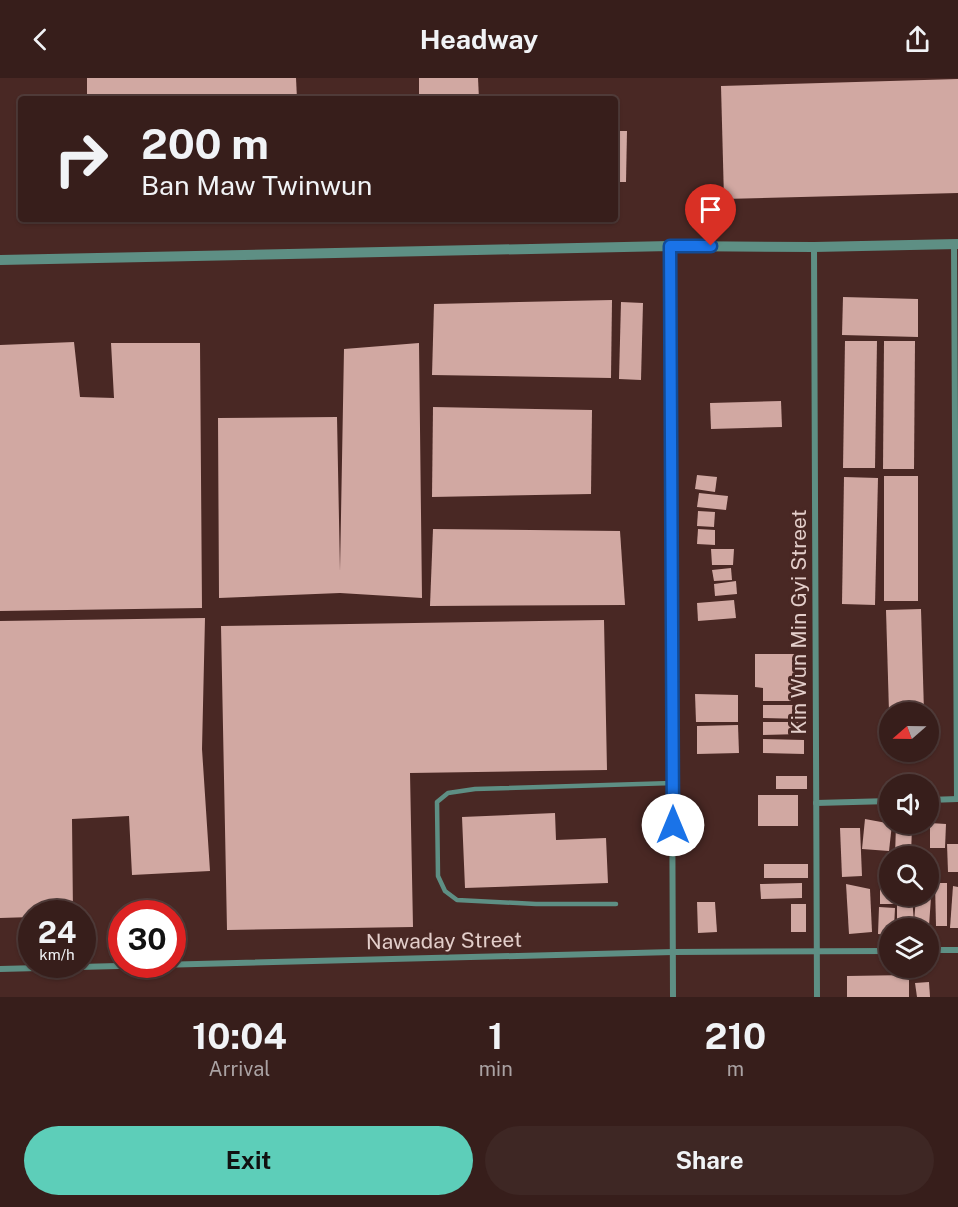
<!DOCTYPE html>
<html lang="en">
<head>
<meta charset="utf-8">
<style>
  body { margin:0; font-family:"Public Sans",sans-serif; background:#3e2724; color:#f1f3f6; height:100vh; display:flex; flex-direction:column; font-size:22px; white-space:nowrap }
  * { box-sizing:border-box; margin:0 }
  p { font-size:20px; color:#aaa2a3 }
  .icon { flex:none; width:33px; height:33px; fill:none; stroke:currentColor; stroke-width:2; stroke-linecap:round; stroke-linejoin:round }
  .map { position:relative; height:919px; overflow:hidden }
  .side { display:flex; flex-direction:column; background:#371e1b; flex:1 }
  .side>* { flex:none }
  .top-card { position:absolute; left:18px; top:18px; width:600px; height:126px; border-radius:6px; box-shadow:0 2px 4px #0004,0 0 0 2px #513c3a; background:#371e1b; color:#f1f3f6; overflow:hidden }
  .needle { width:39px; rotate:250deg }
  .buttons { position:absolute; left:879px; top:624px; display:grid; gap:12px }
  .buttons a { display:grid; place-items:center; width:60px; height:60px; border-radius:50%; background:#371e1b; box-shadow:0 2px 4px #0004,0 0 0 2px #513c3a; font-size:30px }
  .speed { position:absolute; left:18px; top:822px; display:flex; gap:12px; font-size:30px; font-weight:700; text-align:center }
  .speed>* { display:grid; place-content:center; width:78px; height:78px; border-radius:50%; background:#371e1b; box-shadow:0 2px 4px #0004,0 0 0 2px #513c3a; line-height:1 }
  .speed small { font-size:15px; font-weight:400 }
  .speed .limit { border:9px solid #d22; background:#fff; color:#111 }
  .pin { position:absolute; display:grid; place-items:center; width:51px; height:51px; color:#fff; margin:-62px -26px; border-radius:50% 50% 50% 0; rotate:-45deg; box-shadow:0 0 6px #0007 }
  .pin .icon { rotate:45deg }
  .me { position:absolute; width:66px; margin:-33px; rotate:0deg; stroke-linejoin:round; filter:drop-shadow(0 0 4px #0008) }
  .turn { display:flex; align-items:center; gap:21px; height:126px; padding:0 24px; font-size:27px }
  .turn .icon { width:78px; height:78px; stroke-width:2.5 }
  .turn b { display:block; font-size:42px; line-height:51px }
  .eta { display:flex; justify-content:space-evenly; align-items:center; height:102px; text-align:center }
  .eta b { font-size:36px; font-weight:700; line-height:42px }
  .primary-button { display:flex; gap:12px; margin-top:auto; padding:12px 24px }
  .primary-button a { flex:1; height:69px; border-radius:36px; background:#5dceb9; color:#111; font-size:24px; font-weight:700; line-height:69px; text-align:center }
  .primary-button a+a { background:#3e2724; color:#f1f3f6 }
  header { display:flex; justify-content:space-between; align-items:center; height:78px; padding:0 24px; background:#371e1b; font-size:27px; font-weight:700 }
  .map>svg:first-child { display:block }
  .building { fill:#d1a8a2 }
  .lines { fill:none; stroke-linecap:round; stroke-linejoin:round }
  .service { stroke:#5e8f84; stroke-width:4.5 }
  .minor { stroke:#5e8f84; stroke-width:6 }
  .tertiary { stroke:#5e8f84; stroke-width:10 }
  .route-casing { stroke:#114b97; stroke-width:15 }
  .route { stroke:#1a73e8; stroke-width:10 }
  .labels { text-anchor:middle; stroke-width:6; stroke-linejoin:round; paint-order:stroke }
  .street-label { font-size:21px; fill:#e3ceca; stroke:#492824 }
</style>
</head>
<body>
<header><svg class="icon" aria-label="back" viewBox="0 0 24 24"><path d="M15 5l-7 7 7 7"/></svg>Headway<svg class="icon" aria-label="share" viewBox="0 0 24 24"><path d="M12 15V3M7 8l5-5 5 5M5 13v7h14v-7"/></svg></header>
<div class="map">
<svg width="958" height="919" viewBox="0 0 958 919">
  <rect width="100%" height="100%" fill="#492824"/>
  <!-- building -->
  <g class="building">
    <path d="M87 0H296L297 21H87Z"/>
    <path d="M419 0H478L479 21H419Z"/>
    <path d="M958 1V115L724 121 721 8Z"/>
    <path d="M615 53H627L626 104H615Z"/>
    <path d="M843 219 918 221V259L842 257Z"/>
    <path d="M612 222 611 300 432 297 434 226Z"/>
    <path d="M621 224 643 225 641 302 619 301Z"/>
    <path d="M845 263H877L875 390H843Z"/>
    <path d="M884 263H915L914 391H883Z"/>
    <path d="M74 264 80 319 114 320 111 265H200L202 530 0 533V267Z"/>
    <path d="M419 265 422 520 340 515 219 520 218 340 337 339 340 493 344 271Z"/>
    <path d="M781 323 782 349 711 351 710 325Z"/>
    <path d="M433 329 592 332 591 416 432 419Z"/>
    <path d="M697 397 717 399 715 414 695 411Z"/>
    <rect x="884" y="398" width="34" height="125"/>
    <path d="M844 399 878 400 875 527 842 526Z"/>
    <path d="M699 415 728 418 726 432 697 429Z"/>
    <path d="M698 433 715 434 714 449 697 448Z"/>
    <path d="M433 451 620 453 625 527 430 528Z"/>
    <path d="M698 451 715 452V467L697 466Z"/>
    <path d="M711 471H734L733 487H712Z"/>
    <path d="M731 490 732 502 714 503 712 492Z"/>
    <path d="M736 503 737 516 715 518 714 506Z"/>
    <path d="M734 522 736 540 698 543 697 525Z"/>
    <path d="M921 531 924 634H889L886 532Z"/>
    <path d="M205 540 202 671 210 793 132 797 129 738 72 741 73 836H32V839L0 840V543Z"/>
    <path d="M604 542 607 692 410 695 413 849 227 852 221 548Z"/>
    <path d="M755 576H799L800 609H792L791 623H763V610L755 609Z"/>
    <path d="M695 616 738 617V644H696Z"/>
    <path d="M763 627H803V641L763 640Z"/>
    <path d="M763 644H801V656L763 657Z"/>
    <path d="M738 647 739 675 697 676V648Z"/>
    <path d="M763 661 804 662V676L763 675Z"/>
    <rect x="776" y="698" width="31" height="13"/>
    <rect x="758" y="717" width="40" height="31"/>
    <path d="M555 735 556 762 606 760 608 805 465 810 462 739Z"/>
    <path d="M865 741 892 746 889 773 862 771Z"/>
    <path d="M930 745 946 746 945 770H930Z"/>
    <path d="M896 747 912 748 911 778H895Z"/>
    <path d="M840 750H860L862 798 842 799Z"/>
    <path d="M947 766H958V794H948Z"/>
    <rect x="764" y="786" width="44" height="14"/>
    <path d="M880 801H890V818H894V826H880Z"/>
    <path d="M928 804 932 805 929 848 913 847V850H897V818H912L914 845 916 818H928Z"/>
    <path d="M802 805V820L761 821 760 806Z"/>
    <path d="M935 805H947V848H936Z"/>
    <path d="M846 806 870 811 872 854 849 856Z"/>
    <path d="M953 808 958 809V850H950Z"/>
    <path d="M697 824H715L717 854 698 855Z"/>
    <rect x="791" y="826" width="15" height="28"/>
    <path d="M879 829 895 830 894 850H890V857L878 856Z"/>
    <path d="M909 897V919H847V898Z"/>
    <path d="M929 904 930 919H917L915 905Z"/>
  </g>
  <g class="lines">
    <!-- service -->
    <path class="service" d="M616 826H536L457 822 445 813 438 798 437 724 448 715 475 711 673 705"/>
    <!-- minor -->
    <g class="minor">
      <path d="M954 166 957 721"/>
      <path d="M670 168 673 919"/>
      <path d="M814 169 817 919"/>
      <path d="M928 722 958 721"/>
      <path d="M816 725 890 723"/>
      <path d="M928 872H958"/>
      <path d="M0 891 673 874 890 873"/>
    </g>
    <!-- tertiary -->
    <path class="tertiary" d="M0 182 670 168 814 169 958 166"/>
  </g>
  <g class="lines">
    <defs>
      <path id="route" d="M673 747 670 168H711"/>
    </defs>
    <!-- route casing -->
    <use href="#route" class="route-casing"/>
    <!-- route -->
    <use href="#route" class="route"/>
  </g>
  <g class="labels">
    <!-- street labels -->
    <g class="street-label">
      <text transform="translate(799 544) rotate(-90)" y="7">Kin Wun Min Gyi Street</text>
      <text transform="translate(444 863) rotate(-1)" y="7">Nawaday Street</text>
    </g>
  </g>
</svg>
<div class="buttons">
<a><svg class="needle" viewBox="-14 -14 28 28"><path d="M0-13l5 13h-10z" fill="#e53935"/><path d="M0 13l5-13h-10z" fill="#aaa2a3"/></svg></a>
<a><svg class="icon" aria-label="sound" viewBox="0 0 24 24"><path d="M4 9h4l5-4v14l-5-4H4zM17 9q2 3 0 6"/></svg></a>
<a><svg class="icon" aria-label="search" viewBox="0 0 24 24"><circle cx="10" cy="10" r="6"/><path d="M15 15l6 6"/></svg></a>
<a><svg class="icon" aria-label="layers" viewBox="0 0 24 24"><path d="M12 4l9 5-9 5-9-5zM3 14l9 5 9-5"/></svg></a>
</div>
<div class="speed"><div>24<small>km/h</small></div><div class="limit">30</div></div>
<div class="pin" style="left:711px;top:168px;background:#d93025"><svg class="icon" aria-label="arrive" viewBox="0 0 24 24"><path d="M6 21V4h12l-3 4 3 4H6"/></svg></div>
<svg class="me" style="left:673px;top:747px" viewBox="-20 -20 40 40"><circle r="19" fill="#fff"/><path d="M0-13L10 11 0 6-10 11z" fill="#1a73e8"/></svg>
<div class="top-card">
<div class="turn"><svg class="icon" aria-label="right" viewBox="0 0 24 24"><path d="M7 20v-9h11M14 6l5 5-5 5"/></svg><div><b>200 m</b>Ban Maw Twinwun</div></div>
</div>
</div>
<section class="side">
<div class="eta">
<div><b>10:04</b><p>Arrival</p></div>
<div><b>1</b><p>min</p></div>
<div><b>210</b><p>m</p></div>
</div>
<div class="primary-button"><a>Exit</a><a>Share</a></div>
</section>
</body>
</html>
